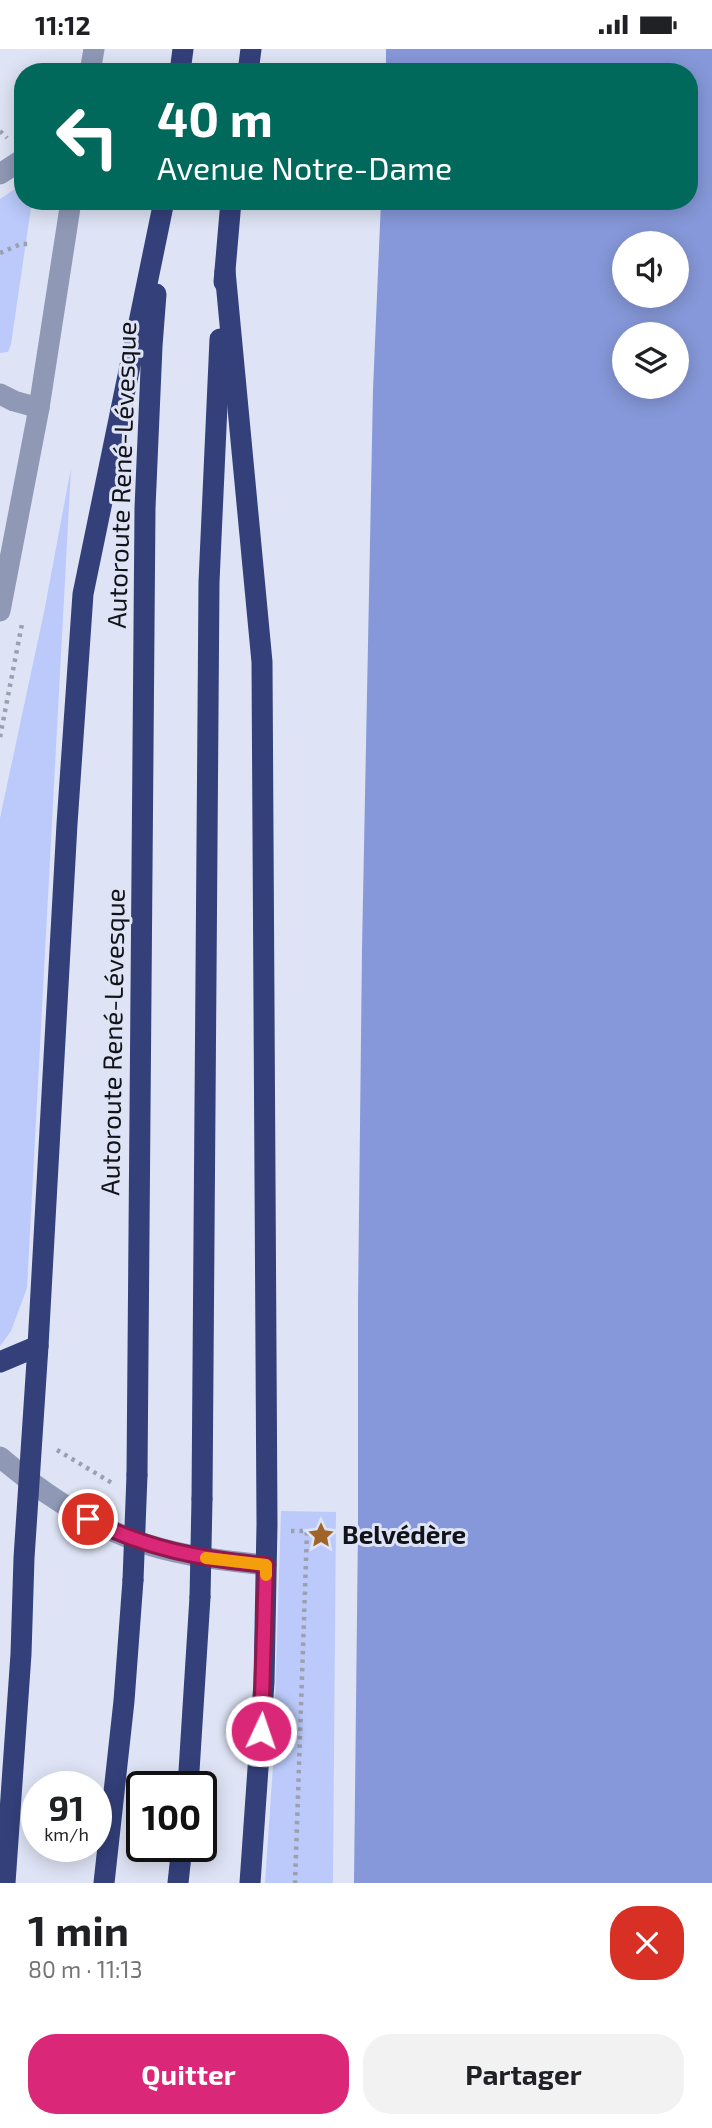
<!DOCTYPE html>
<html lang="fr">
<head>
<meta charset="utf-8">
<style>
  body { margin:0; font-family:"Exo 2",sans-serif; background:#f2f2f2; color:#202124; height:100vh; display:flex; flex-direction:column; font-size:26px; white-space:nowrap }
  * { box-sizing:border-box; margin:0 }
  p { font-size:23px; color:#757577 }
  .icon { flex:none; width:38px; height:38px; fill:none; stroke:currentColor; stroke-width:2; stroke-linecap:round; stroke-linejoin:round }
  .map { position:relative; height:1834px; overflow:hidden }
  .sheet { display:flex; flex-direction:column; background:#fff; flex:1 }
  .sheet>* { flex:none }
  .hud { position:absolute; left:14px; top:14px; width:684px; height:147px; border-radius:28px; box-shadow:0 4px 18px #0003; background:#00695c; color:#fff; overflow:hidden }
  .controls { position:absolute; left:612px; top:182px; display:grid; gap:14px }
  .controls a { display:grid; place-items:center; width:77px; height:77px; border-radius:50%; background:#fff; box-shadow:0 4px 18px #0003; font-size:35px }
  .speed { position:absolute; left:21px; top:1722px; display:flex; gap:14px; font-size:35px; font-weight:700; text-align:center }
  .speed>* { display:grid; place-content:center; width:91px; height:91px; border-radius:50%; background:#fff; box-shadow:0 4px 18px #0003; line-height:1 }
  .speed small { font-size:18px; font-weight:400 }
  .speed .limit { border:4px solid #111; border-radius:10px; background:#fff; color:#111 }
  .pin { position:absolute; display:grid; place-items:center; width:60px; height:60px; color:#fff; margin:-30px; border:4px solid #fff; border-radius:50%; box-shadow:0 2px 7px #0007 }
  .me { position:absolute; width:77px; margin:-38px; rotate:3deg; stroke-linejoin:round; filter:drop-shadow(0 0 5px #0008) }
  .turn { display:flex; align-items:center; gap:24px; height:147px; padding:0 28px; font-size:32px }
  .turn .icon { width:91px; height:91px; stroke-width:2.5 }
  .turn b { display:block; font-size:49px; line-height:60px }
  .round { display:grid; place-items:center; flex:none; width:74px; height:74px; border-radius:28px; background:#f2f2f2 }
  .head { display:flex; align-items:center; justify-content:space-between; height:119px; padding:0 28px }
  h1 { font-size:42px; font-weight:700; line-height:52px }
  .primary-button { display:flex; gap:14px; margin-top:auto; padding:14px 28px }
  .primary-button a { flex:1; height:80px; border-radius:28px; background:#db2777; color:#fff; font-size:28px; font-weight:700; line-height:80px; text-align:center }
  .primary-button a+a { background:#f2f2f2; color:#202124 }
  .status { display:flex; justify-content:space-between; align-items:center; height:49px; padding:0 35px; background:#fff; direction:ltr }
  .status svg { height:19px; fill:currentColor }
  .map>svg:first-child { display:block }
  .green { fill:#bbcafb }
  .water { fill:#8698d9; fill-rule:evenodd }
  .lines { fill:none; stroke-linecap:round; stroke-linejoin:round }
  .path { stroke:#9ca0ae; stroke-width:4.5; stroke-dasharray:3.5 5; stroke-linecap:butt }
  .minor { stroke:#8f98b5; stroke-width:21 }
  .highway { stroke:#33407a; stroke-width:21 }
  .highway-bridge { stroke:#33407a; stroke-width:21 }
  .route-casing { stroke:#8e194d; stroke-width:18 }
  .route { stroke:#db2777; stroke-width:12 }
  .slow { stroke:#f59e0b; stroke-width:12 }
  .labels { text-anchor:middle; stroke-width:6; stroke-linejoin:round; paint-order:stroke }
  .street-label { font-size:26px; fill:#121319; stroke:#dee4f5 }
  .poi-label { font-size:26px; font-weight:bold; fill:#121319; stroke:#dee4f5; text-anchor:start }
</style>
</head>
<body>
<div class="status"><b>11:12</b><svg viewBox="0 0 49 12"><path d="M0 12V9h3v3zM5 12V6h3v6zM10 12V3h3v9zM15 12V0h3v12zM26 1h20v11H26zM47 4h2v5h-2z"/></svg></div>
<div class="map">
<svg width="712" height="1834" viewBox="0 0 712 1834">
  <rect width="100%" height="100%" fill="#dee4f5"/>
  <!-- green -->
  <g class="green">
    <path d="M18 138 23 141V152H32L11 295 8 303 0 304V150Z"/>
    <path d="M71 419 27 1239 11 1282 0 1297V769L44 563Z"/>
    <path d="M281 1462 336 1463 333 1834H265L273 1717Z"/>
  </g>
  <!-- water -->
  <path class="water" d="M386 0H712V1834H354L358 1478V1254L362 900 373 341 381 152H690V23H386ZM625 194H677V247H625ZM625 285H677V338H625Z"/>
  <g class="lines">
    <!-- path -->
    <g class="path">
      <path d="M0 82 7 89"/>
      <path d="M0 204 21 195H30"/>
      <path d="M0 688 22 575"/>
      <path d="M57 1401 112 1434"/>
      <path d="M291 1482H307L295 1834"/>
    </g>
    <!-- minor -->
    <g class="minor">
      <path d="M90 23 94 0"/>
      <path d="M0 125 23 110"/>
      <path d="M0 345 14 352 39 359"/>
      <path d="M0 562 39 359 71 152"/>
      <path d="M0 1408C50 1451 110 1489 175 1503 205 1510 236 1513 266 1516"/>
    </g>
    <!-- highway -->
    <g class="highway">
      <path d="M180 23 183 0"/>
      <path d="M248 23 251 0"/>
      <path d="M225 222 262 613 267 1475 264 1633 250 1834"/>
      <path d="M224 233 231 152"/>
      <path d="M0 1313 38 1297"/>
      <path d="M137 1426 145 459 152 297 156 245"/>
      <path d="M202 1450 209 533 220 290"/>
      <path d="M188 1738 200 1548"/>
      <path d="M5 1834 21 1605 24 1509 38 1297 67 775 83 545 164 152"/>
      <path d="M104 1834 124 1652 133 1531"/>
      <path d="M178 1834 182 1797"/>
    </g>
    <!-- highway-bridge -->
    <g class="highway-bridge">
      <path d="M133 1531 137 1426"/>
      <path d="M200 1548 202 1450"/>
    </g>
  </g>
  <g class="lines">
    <defs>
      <path id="route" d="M88 1470C147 1500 201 1510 266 1516L261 1682"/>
    </defs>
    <!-- route casing -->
    <use href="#route" class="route-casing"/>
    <!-- route -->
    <use href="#route" class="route"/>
    <!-- slow -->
    <path class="slow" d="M206 1509 266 1516V1526"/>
  </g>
  <!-- icons -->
  <defs>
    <symbol id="sight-bare" viewBox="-9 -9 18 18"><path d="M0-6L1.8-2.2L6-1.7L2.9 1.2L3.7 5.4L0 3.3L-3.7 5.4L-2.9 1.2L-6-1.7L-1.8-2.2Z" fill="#a06328" stroke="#dee4f5" stroke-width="2.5" paint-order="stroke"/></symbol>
  </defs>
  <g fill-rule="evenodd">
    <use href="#sight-bare" x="302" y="1467" width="38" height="38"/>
  </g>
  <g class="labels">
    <!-- street labels -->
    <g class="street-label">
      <text transform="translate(122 426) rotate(-88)" y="9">Autoroute René-Lévesque</text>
      <text transform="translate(113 993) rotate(-89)" y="9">Autoroute René-Lévesque</text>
    </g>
    <!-- poi labels -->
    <g class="poi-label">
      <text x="342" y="1495">Belvédère</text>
    </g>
  </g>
</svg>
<div class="controls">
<a><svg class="icon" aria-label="sound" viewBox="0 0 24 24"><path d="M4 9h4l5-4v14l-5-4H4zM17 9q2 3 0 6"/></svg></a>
<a><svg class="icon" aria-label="layers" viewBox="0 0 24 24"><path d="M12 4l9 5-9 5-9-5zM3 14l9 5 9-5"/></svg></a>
</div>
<div class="speed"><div>91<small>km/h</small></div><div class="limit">100</div></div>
<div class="pin" style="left:88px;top:1470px;background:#d93025"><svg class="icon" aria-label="arrive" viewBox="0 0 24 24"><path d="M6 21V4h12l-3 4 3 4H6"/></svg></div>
<svg class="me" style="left:261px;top:1682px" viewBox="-20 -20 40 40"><circle r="17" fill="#db2777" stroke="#fff" stroke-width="3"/><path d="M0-11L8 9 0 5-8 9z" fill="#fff"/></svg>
<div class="hud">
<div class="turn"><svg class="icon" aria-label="left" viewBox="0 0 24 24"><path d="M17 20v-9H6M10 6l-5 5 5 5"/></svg><div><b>40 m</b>Avenue Notre-Dame</div></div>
</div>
</div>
<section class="sheet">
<div class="head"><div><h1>1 min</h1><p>80 m · 11:13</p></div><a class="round" style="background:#d93025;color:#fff"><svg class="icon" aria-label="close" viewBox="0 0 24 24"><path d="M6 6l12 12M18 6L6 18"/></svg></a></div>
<div class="primary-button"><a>Quitter</a><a>Partager</a></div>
</section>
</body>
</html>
